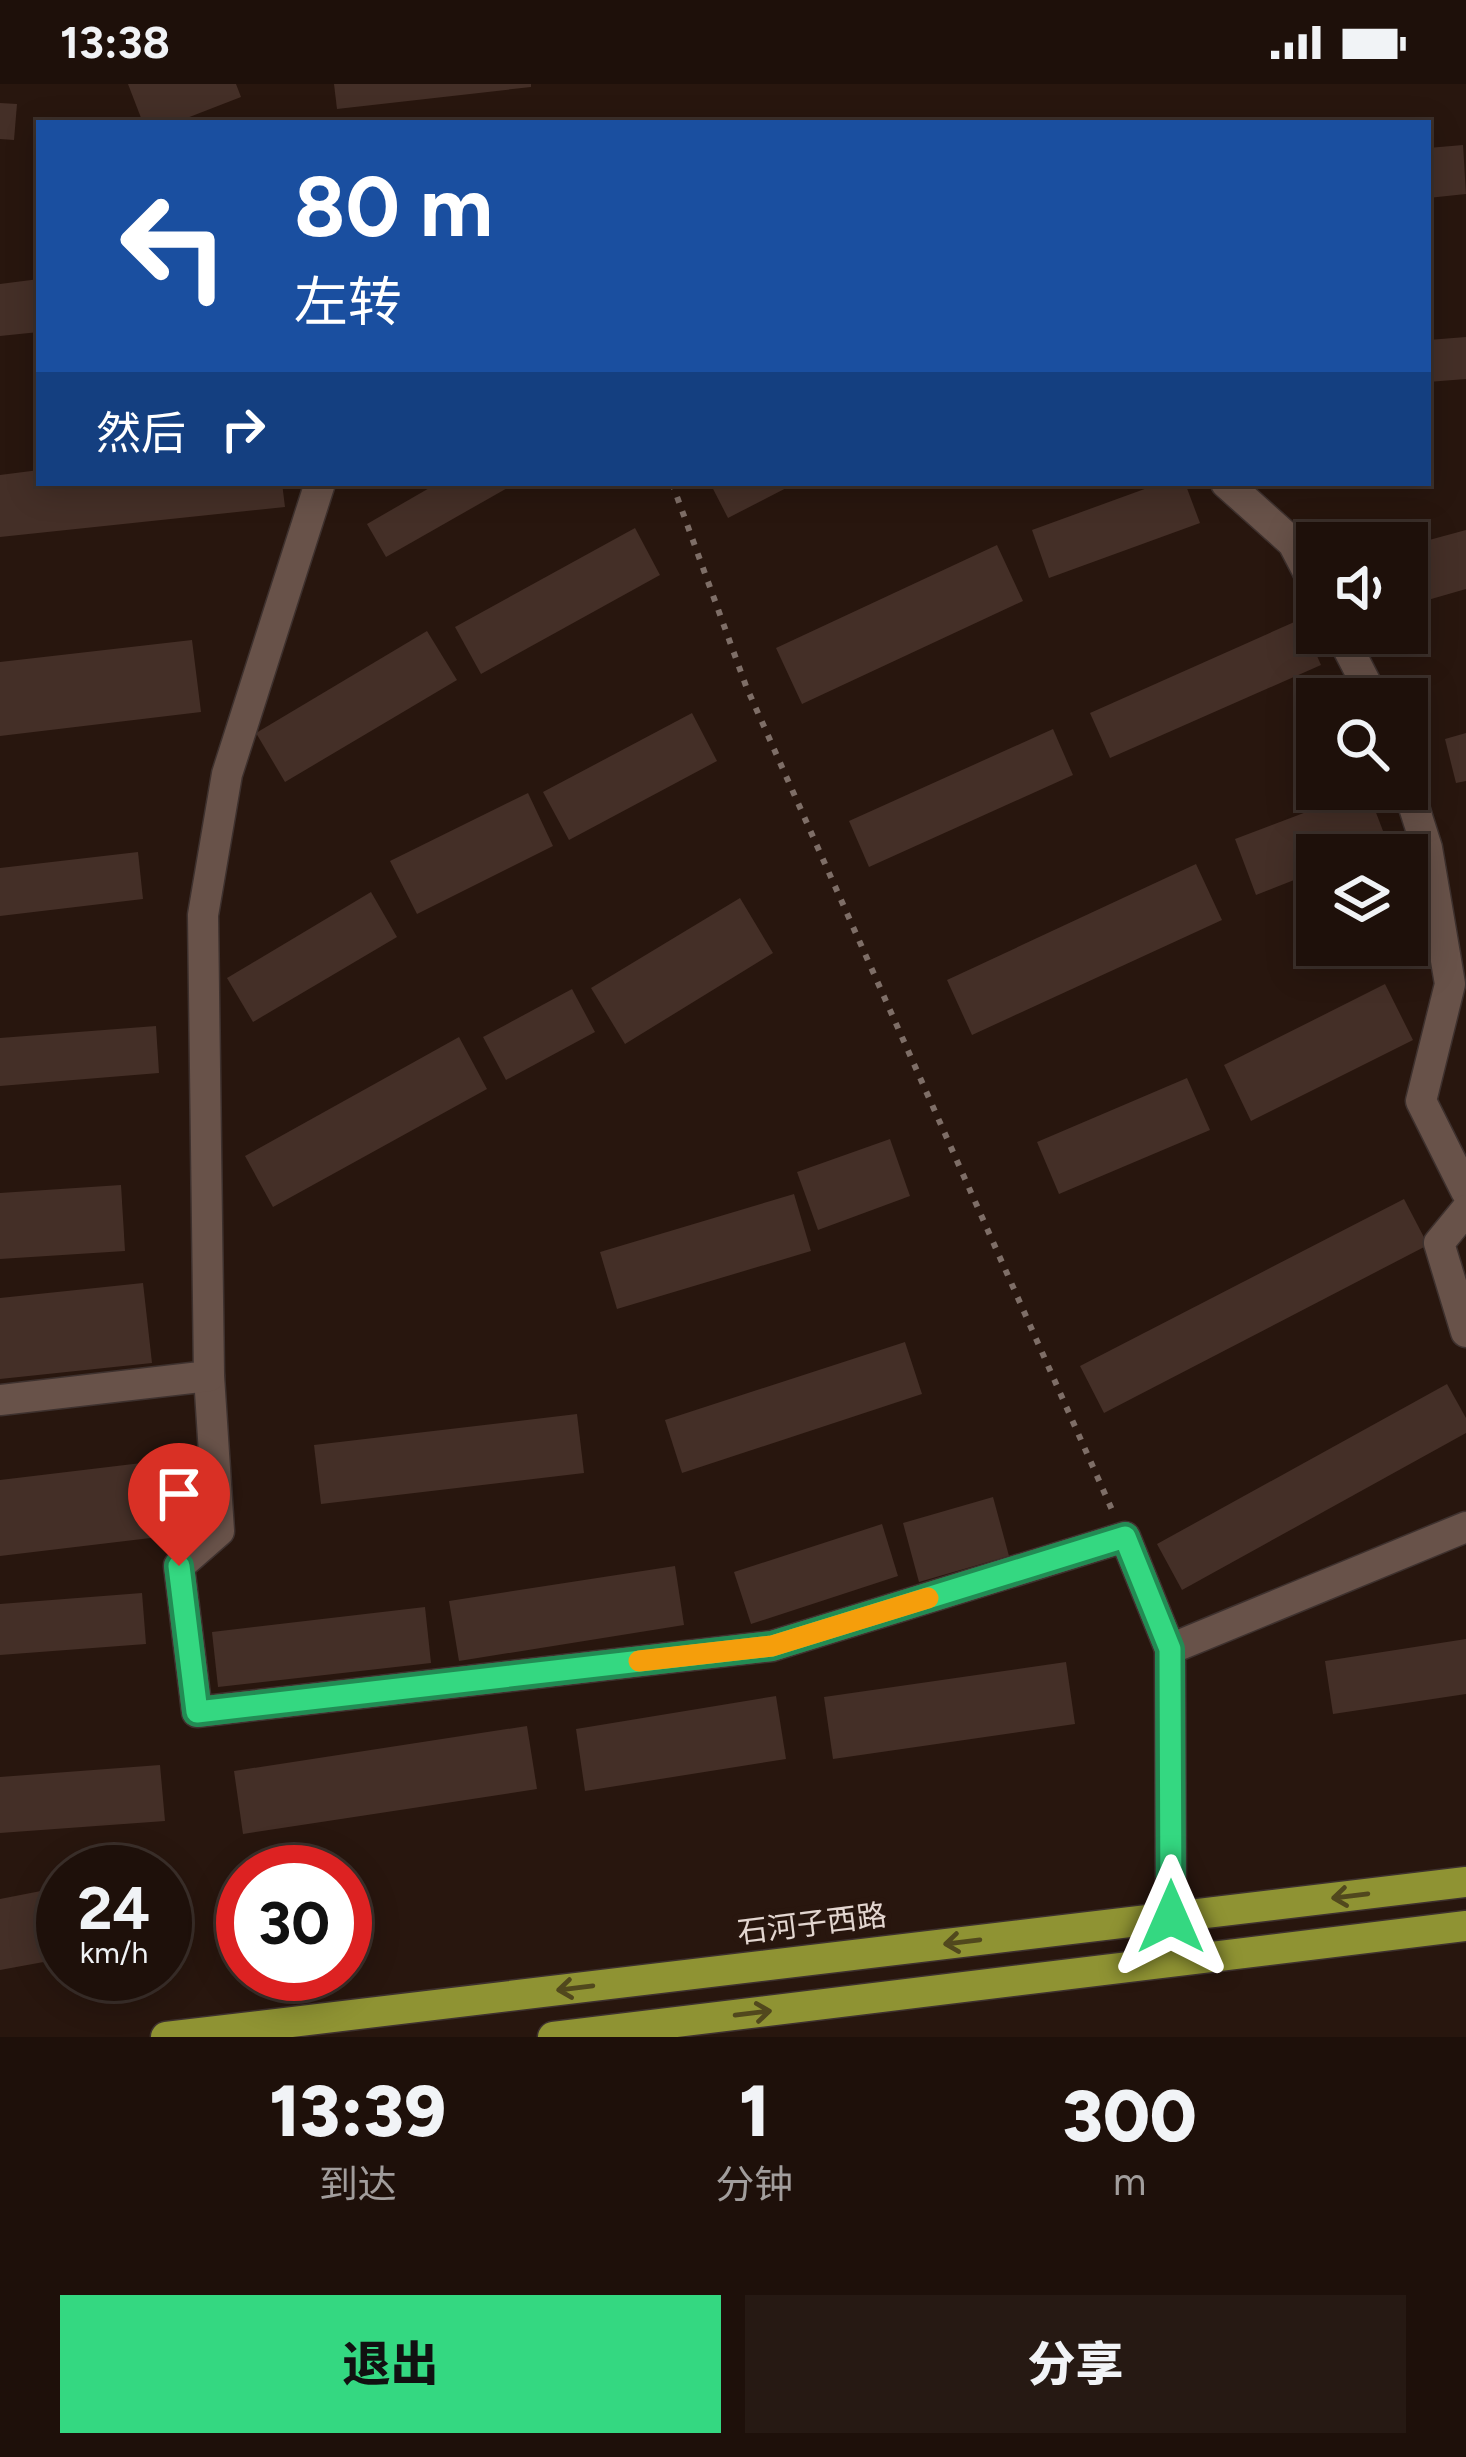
<!DOCTYPE html>
<html lang="zh">
<head>
<meta charset="utf-8">
<style>
  body { margin:0; font-family:Figtree,"Noto Sans SC",sans-serif; background:#261913; color:#f1f3f6; height:100vh; display:flex; flex-direction:column; font-size:45px; white-space:nowrap }
  * { box-sizing:border-box; margin:0 }
  p { font-size:39px; color:#a19d9c }
  .icon { flex:none; width:66px; height:66px; fill:none; stroke:currentColor; stroke-width:2; stroke-linecap:round; stroke-linejoin:round }
  .map { position:relative; height:1953px; overflow:hidden }
  .details { display:flex; flex-direction:column; background:#1e100a; flex:1 }
  .details>* { flex:none }
  .guide { position:absolute; left:36px; top:36px; width:1395px; height:366px; border-radius:0px; box-shadow:0 6px 30px #0003,0 0 0 3px #3c302b; background:#1a4fa0; color:#fff; overflow:hidden }
  .buttons { position:absolute; left:1296px; top:438px; display:grid; gap:24px }
  .buttons a { display:grid; place-items:center; width:132px; height:132px; border-radius:0px; background:#1e100a; box-shadow:0 6px 30px #0003,0 0 0 3px #3c302b; font-size:60px }
  .speed { position:absolute; left:36px; top:1761px; display:flex; gap:24px; font-size:60px; font-weight:700; text-align:center }
  .speed>* { display:grid; place-content:center; width:156px; height:156px; border-radius:50%; background:#1e100a; box-shadow:0 6px 30px #0003,0 0 0 3px #3c302b; line-height:1 }
  .speed small { font-size:30px; font-weight:400 }
  .speed .limit { border:18px solid #d22; background:#fff; color:#111 }
  .pin { position:absolute; display:grid; place-items:center; width:102px; height:102px; color:#fff; margin:-123px -51px; border-radius:50% 50% 50% 0; rotate:-45deg; box-shadow:0 0 12px #0007 }
  .pin .icon { rotate:45deg }
  .me { position:absolute; width:132px; margin:-66px; rotate:0deg; stroke-linejoin:round; filter:drop-shadow(0 0 9px #0008) }
  .turn { display:flex; align-items:center; gap:42px; height:252px; padding:0 60px; font-size:54px }
  .turn .icon { width:156px; height:156px; stroke-width:2.5 }
  .turn b { display:block; font-size:84px; line-height:102px }
  .then { display:flex; align-items:center; height:114px; padding:0 60px; background:#0003; gap:24px; font-size:45px }
  .eta { display:flex; justify-content:space-evenly; align-items:center; height:204px; text-align:center }
  .eta b { font-size:72px; font-weight:800; line-height:84px }
  .cta { display:flex; gap:24px; margin-top:auto; padding:24px 60px }
  .cta a { flex:1; height:138px; border-radius:0px; background:#34d881; color:#111; font-size:48px; font-weight:800; line-height:138px; text-align:center }
  .cta a+a { background:#261913; color:#f1f3f6 }
  .status { display:flex; justify-content:space-between; align-items:center; height:84px; padding:0 60px; background:#1e100a; direction:ltr }
  .status svg { height:33px; fill:currentColor }
  .map>svg:first-child { display:block }
  .building { fill:#442f27 }
  .lines { fill:none; stroke-linecap:round; stroke-linejoin:round }
  .minor-casing { stroke:#3e312e; stroke-width:33 }
  .major-casing { stroke:#3e312e; stroke-width:33 }
  .path { stroke:#7e6e67; stroke-width:6; stroke-dasharray:6 9; stroke-linecap:butt }
  .minor { stroke:#685249; stroke-width:30 }
  .major { stroke:#8f9333; stroke-width:30 }
  .oneway { stroke:#51481d }
  .route-casing { stroke:#228c54; stroke-width:30 }
  .route { stroke:#34d881; stroke-width:21 }
  .slow { stroke:#f59e0b; stroke-width:21 }
  .labels { text-anchor:middle; stroke-width:12; stroke-linejoin:round; paint-order:stroke }
  .street-label { font-size:30px; fill:#e3d6d0; stroke:#28160e }
</style>
</head>
<body>
<div class="status"><b>13:38</b><svg viewBox="0 0 49 12"><path d="M0 12V9h3v3zM5 12V6h3v6zM10 12V3h3v9zM15 12V0h3v12zM26 1h20v11H26zM47 4h2v5h-2z"/></svg></div>
<div class="map">
<svg width="1466" height="1953" viewBox="0 0 1466 1953">
  <rect width="100%" height="100%" fill="#28160e"/>
  <!-- building -->
  <g class="building">
    <path d="M128 0H236L241 13 174 39H143Z"/>
    <path d="M334 0H531V3L337 25Z"/>
    <path d="M0 19 17 20 14 56 0 55Z"/>
    <path d="M1463 61 1466 110 1428 114V64Z"/>
    <path d="M39 195V248L0 252V200Z"/>
    <path d="M1466 253V295L1428 298V256Z"/>
    <path d="M39 386V399H282L285 423 0 453V391Z"/>
    <path d="M438 399H516L386 473 367 440Z"/>
    <path d="M710 399H796L728 434Z"/>
    <path d="M1161 399H1185L1200 439 1049 494 1032 446Z"/>
    <path d="M635 444 660 491 481 590 455 543Z"/>
    <path d="M1466 446V505L1407 522V462Z"/>
    <path d="M997 461 1023 517 802 620 776 564Z"/>
    <path d="M1301 535 1321 581 1110 674 1090 629Z"/>
    <path d="M427 547 457 596 285 698 256 649Z"/>
    <path d="M192 556 201 628 0 652V578Z"/>
    <path d="M692 629 717 677 569 756 543 708Z"/>
    <path d="M1053 645 1073 691 869 783 849 737Z"/>
    <path d="M1466 649V697L1456 699 1445 655Z"/>
    <path d="M1367 705 1388 760 1359 771H1317V787L1256 811 1235 755Z"/>
    <path d="M528 709 553 762 417 830 390 777Z"/>
    <path d="M138 768 143 815 0 832V784Z"/>
    <path d="M1196 780 1222 836 972 951 947 896Z"/>
    <path d="M371 808 397 853 253 938 227 894Z"/>
    <path d="M740 814 773 869 625 960 591 904Z"/>
    <path d="M1385 900 1413 956 1251 1037 1224 981Z"/>
    <path d="M572 905 595 948 506 996 483 953Z"/>
    <path d="M156 942 159 989 0 1002V954Z"/>
    <path d="M459 953 487 1005 273 1123 245 1072Z"/>
    <path d="M1187 994 1210 1046 1059 1110 1037 1058Z"/>
    <path d="M890 1055 910 1112 818 1146 797 1088Z"/>
    <path d="M121 1101 125 1167 0 1175V1109Z"/>
    <path d="M794 1110 811 1167 617 1225 600 1168Z"/>
    <path d="M1404 1115 1428 1161 1104 1329 1080 1282Z"/>
    <path d="M143 1199 152 1279 0 1295V1214Z"/>
    <path d="M905 1258 922 1310 682 1389 665 1336Z"/>
    <path d="M1447 1300 1466 1334V1349L1182 1506 1157 1460Z"/>
    <path d="M577 1330 584 1389 321 1420 314 1361Z"/>
    <path d="M150 1378 159 1453 0 1472V1396Z"/>
    <path d="M993 1413 1009 1472 919 1498 903 1439Z"/>
    <path d="M882 1440 898 1492 751 1540 734 1488Z"/>
    <path d="M675 1482 684 1541 459 1577 449 1517Z"/>
    <path d="M142 1509 146 1560 0 1571V1520Z"/>
    <path d="M425 1523 431 1579 218 1603 212 1548Z"/>
    <path d="M1466 1555V1610L1333 1630 1325 1577Z"/>
    <path d="M1066 1578 1075 1640 833 1675 824 1613Z"/>
    <path d="M776 1612 786 1675 585 1707 576 1645Z"/>
    <path d="M527 1642 537 1705 243 1750 234 1687Z"/>
    <path d="M160 1681 165 1737 0 1749V1693Z"/>
    <path d="M46 1806 60 1875 0 1886V1815Z"/>
  </g>
  <g class="lines">
    <defs>
      <g id="minor">
        <path d="M1226 399 1293 459 1317 505"/>
        <path d="M1340 549 1374 615"/>
        <path d="M1407 701 1427 764 1450 900 1421 1017 1466 1107"/>
        <path d="M1466 1126 1439 1159 1466 1248"/>
        <path d="M209 1292 219 1447 179 1482 197 1628 772 1562 1125 1453 1170 1565"/>
        <path d="M0 1316 209 1292 203 831 227 690 320 399"/>
        <path d="M1171 1833 1170 1565 1466 1443"/>
      </g>
      <g id="major">
        <path d="M166 1953 1466 1798"/>
        <path d="M553 1953 1466 1842"/>
      </g>
    </defs>
    <!-- minor casing -->
    <use href="#minor" class="minor-casing"/>
    <!-- major casing -->
    <use href="#major" class="major-casing"/>
    <!-- path -->
    <path class="path" d="M672 399 746 602 1113 1428"/>
    <!-- minor -->
    <use href="#minor" class="minor"/>
    <!-- major -->
    <use href="#major" class="major"/>
  </g>
  <!-- one-way arrows -->
  <defs><path id="oneway-shaft" d="M-6 0H5M1.5-3L5.5 0L1.5 3" fill="none" stroke-width="1.6" stroke-linecap="round" stroke-linejoin="round" transform="scale(3)"/></defs>
  <g class="oneway">
    <use href="#oneway-shaft" transform="translate(1350 1812) rotate(173)"/>
    <use href="#oneway-shaft" transform="translate(962 1858) rotate(173)"/>
    <use href="#oneway-shaft" transform="translate(575 1904) rotate(173)"/>
    <use href="#oneway-shaft" transform="translate(753 1929) rotate(-7)"/>
  </g>
  <g class="lines">
    <defs>
      <path id="route" d="M179 1482 197 1628 772 1562 1125 1453 1170 1565 1171 1833"/>
    </defs>
    <!-- route casing -->
    <use href="#route" class="route-casing"/>
    <!-- route -->
    <use href="#route" class="route"/>
    <!-- slow -->
    <path class="slow" d="M639 1577 772 1562 928 1514"/>
  </g>
  <g class="labels">
    <!-- street labels -->
    <g class="street-label">
      <text transform="translate(812 1840) rotate(-7)" y="10">石河子西路</text>
    </g>
  </g>
</svg>
<div class="buttons">
<a><svg class="icon" aria-label="sound" viewBox="0 0 24 24"><path d="M4 9h4l5-4v14l-5-4H4zM17 9q2 3 0 6"/></svg></a>
<a><svg class="icon" aria-label="search" viewBox="0 0 24 24"><circle cx="10" cy="10" r="6"/><path d="M15 15l6 6"/></svg></a>
<a><svg class="icon" aria-label="layers" viewBox="0 0 24 24"><path d="M12 4l9 5-9 5-9-5zM3 14l9 5 9-5"/></svg></a>
</div>
<div class="speed"><div>24<small>km/h</small></div><div class="limit">30</div></div>
<div class="pin" style="left:179px;top:1482px;background:#d93025"><svg class="icon" aria-label="arrive" viewBox="0 0 24 24"><path d="M6 21V4h12l-3 4 3 4H6"/></svg></div>
<svg class="me" style="left:1171px;top:1833px" viewBox="-20 -20 40 40"><path d="M0-17L14 15 0 8-14 15z" fill="#34d881" stroke="#fff" stroke-width="4"/></svg>
<div class="guide">
<div class="turn"><svg class="icon" aria-label="left" viewBox="0 0 24 24"><path d="M17 20v-9H6M10 6l-5 5 5 5"/></svg><div><b>80 m</b>左转</div></div>
<div class="then">然后<svg class="icon" aria-label="right" viewBox="0 0 24 24"><path d="M7 20v-9h11M14 6l5 5-5 5"/></svg></div>
</div>
</div>
<section class="details">
<div class="eta">
<div><b>13:39</b><p>到达</p></div>
<div><b>1</b><p>分钟</p></div>
<div><b>300</b><p>m</p></div>
</div>
<div class="cta"><a>退出</a><a>分享</a></div>
</section>
</body>
</html>
